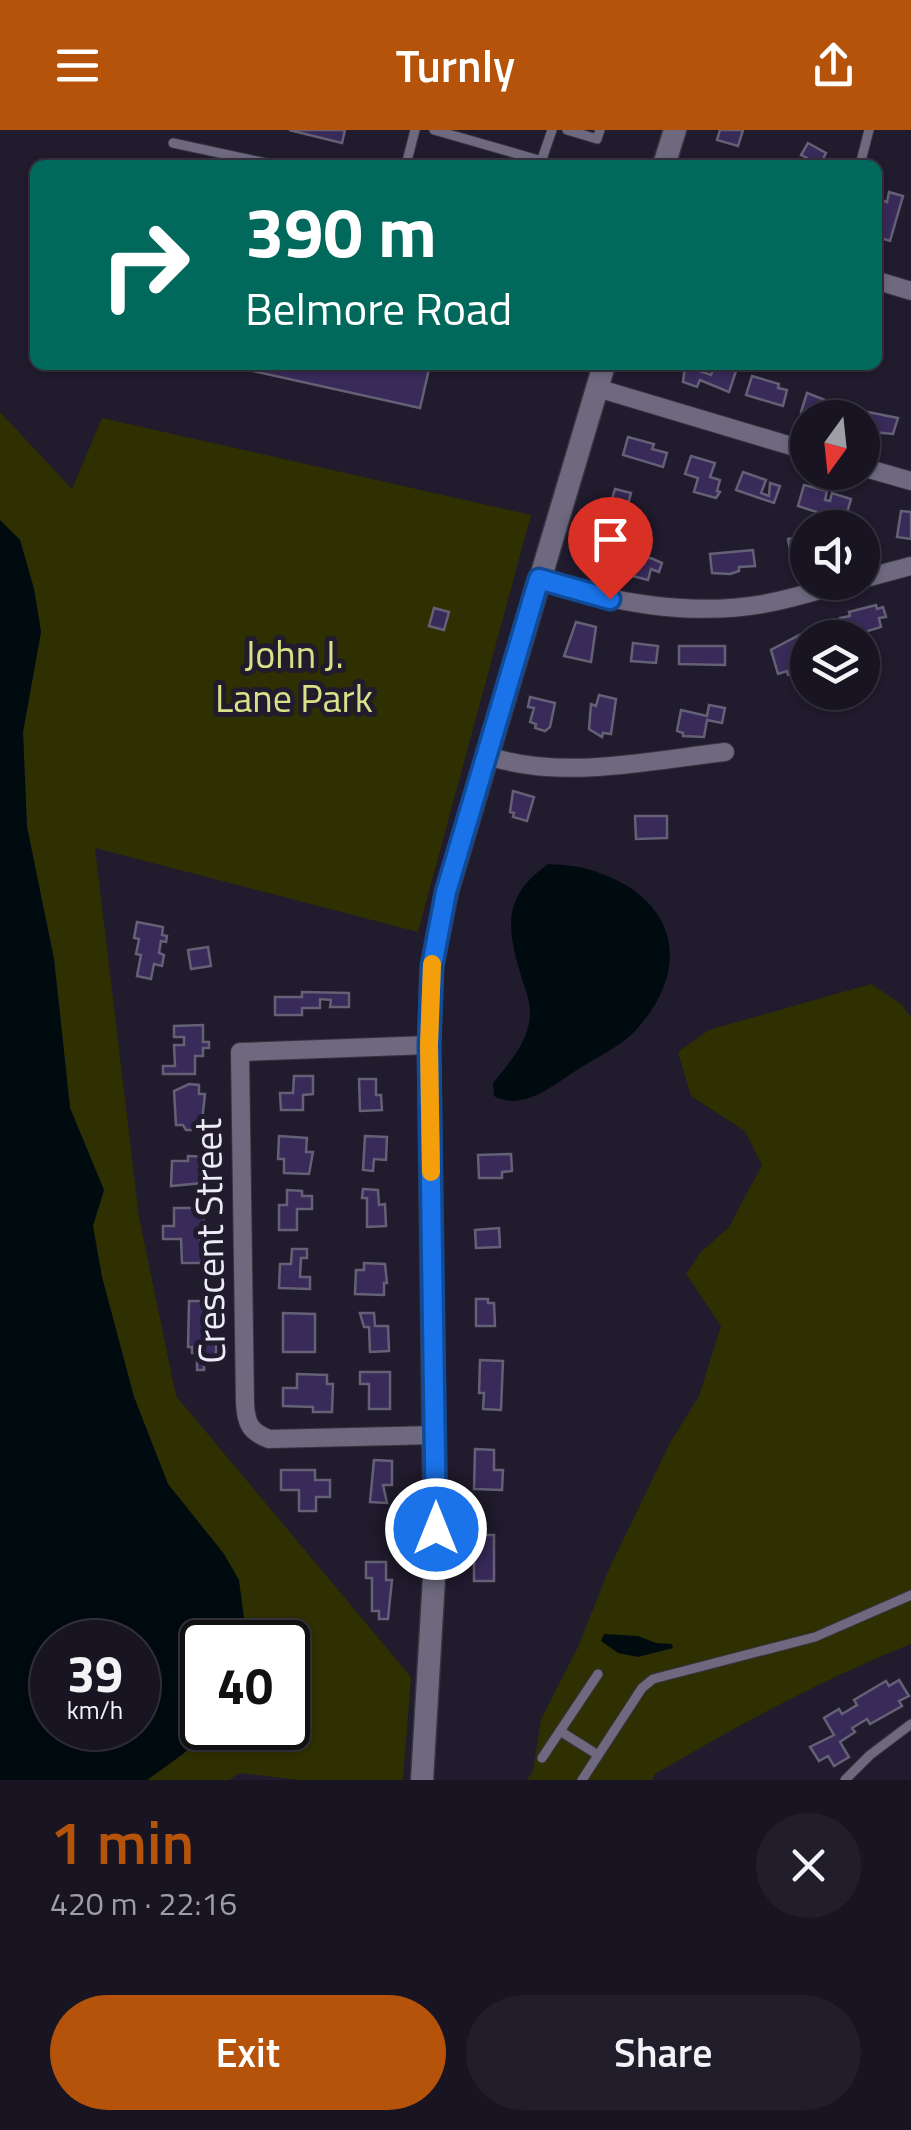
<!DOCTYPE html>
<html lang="en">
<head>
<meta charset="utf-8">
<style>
  body { margin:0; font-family:"Titillium Web",sans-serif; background:#211d2a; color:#f1f3f6; height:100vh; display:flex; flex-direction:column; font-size:38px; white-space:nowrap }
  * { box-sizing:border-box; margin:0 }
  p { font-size:32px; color:#9f9ea5 }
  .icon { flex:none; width:55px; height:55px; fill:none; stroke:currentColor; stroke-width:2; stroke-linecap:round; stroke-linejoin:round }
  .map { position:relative; height:1650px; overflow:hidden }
  .side { display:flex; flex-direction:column; background:#181422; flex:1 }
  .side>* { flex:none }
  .banner { position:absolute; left:30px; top:30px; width:852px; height:210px; border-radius:15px; box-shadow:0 2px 8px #0004,0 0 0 2px #363340; background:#00695c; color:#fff; overflow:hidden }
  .needle { width:65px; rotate:195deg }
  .tools { position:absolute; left:790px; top:270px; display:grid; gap:20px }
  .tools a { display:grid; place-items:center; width:90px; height:90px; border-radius:50%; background:#181422; box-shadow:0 2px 8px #0004,0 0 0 2px #363340; font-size:50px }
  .speed { position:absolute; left:30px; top:1490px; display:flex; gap:20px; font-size:50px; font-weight:700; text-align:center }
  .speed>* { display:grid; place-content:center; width:130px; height:130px; border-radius:50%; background:#181422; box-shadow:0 2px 8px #0004,0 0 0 2px #363340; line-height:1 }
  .speed small { font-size:25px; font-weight:400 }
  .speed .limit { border:5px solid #111; border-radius:15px; background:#fff; color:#111 }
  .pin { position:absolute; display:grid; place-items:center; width:85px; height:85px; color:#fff; margin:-102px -42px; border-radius:50% 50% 50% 0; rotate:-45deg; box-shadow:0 0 10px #0007 }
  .pin .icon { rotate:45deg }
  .me { position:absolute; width:110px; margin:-55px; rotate:0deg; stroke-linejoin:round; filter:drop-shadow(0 0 8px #0008) }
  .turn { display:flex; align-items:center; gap:35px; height:210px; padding:0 50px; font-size:45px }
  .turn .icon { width:130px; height:130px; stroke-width:2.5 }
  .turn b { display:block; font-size:70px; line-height:85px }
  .round { display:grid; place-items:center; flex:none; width:105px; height:105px; border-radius:52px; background:#211d2a }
  .overview { display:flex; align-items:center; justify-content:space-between; height:170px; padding:0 50px }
  h1 { font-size:60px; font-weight:600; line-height:75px; color:#b45309 }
  .cta { display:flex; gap:20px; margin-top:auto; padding:20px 50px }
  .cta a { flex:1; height:115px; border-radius:60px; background:#b45309; color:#fff; font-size:40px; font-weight:600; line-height:115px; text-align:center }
  .cta a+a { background:#211d2a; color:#f1f3f6 }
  header { display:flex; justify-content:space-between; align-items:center; height:130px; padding:0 50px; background:#b45309; color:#fff; font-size:45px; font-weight:600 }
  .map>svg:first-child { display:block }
  .green { fill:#2e3001 }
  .water { fill:#000b0f; fill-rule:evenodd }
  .building { fill:#382a59; stroke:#646075; stroke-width:2.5 }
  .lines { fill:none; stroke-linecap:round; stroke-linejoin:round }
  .service-casing { stroke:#383442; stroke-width:11 }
  .minor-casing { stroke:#383442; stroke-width:20 }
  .tertiary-casing { stroke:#383442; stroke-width:25 }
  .service { stroke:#6e697f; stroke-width:9 }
  .minor { stroke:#6e697f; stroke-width:18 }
  .tertiary { stroke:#6e697f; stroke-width:22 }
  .route-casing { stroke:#114b97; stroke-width:25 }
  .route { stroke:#1a73e8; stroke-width:18 }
  .slow { stroke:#f59e0b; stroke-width:18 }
  .labels { text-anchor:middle; stroke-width:10; stroke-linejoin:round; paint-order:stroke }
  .park-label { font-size:38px; fill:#dae088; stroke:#201b2d }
  .street-label { font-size:38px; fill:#eeebf8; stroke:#201b2d }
</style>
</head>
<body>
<header><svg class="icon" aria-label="menu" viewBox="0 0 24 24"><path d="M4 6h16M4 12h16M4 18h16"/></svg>Turnly<svg class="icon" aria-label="share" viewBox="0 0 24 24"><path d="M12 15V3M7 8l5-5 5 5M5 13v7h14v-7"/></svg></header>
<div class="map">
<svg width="911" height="1650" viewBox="0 0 911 1650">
  <rect width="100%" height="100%" fill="#201b2d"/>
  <!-- green -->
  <g class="green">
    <path d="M0 282 72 359 102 288 531 385 418 802 95 718 139 1087 176 1266 411 1547 403 1650H299L240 1643 229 1650H147L183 1624 209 1598H288V1512H243L245 1496 224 1424 168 1354 134 1267 102 1147 92 1096 104 1060 70 978 54 829 27 697 23 602 41 502 34 459 20 410 0 390Z"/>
    <path d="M871 854 901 874 911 887V1514C821 1550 738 1595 655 1644L652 1650H527L533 1641 541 1589 578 1517 609 1439 670 1313 699 1266 721 1196 686 1144 700 1123 729 1097 762 1035 745 1001 691 966 678 922 709 900Z"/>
  </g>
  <!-- water -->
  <g class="water">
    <path d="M0 390 20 410 34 459 41 502 23 602 27 697 54 829 70 978 104 1060 93 1096 102 1147 134 1267 168 1354 224 1424 239 1450 245 1496 243 1512H202V1598H209L183 1624 147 1650H0ZM52 1512H138V1598H52Z"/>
    <path d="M548 734C563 735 580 736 594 741 677 768 694 837 635 901 620 917 595 928 577 940 553 955 523 982 494 966L493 953C509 933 527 914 530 887 531 874 526 861 522 849 507 798 501 768 548 734Z"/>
    <path d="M604 1504 638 1506 656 1513 672 1514 673 1518 638 1527 618 1523 601 1511Z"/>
  </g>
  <!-- building -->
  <g class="building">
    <path d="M289 0H345L342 13Z"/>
    <path d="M720 0H743L738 16 717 10Z"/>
    <path d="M808 13 826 23 821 33 825 35H803L807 28 801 25Z"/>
    <path d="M889 62 903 66 890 111 878 107V69L887 72Z"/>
    <path d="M226 235H430L420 278Z"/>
    <path d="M715 235H738L729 262 700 250 697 257 683 252 685 236 711 245Z"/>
    <path d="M752 246 779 254 778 258 787 260 783 276 746 265Z"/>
    <path d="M807 263 841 276 838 288H820L801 282Z"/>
    <path d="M858 280 898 288 893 304 862 301V288H856Z"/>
    <path d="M628 307 654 314 652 319 667 323 663 337 623 325Z"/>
    <path d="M691 326 715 333 710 347 720 350 717 361 720 362 716 368 694 362 698 348 685 344Z"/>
    <path d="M743 342 766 350 761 363 769 366 770 353 780 356 774 373 736 360Z"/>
    <path d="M804 355 827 361 825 370 830 371 832 363 851 369 846 386 828 380 826 385 798 376Z"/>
    <path d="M615 359 631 363 620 404 600 398 607 374 617 377 619 371 612 369Z"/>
    <path d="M901 381 911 382V409L897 407Z"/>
    <path d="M808 405V428L792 431 788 409Z"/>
    <path d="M619 419 653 429 662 433 659 442 651 439 648 450 613 441Z"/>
    <path d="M753 420 755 436 739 437V441L730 444 712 443 710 424Z"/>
    <path d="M876 475 877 479 883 477 886 487 879 488 881 497 845 508 840 488 850 486 849 482Z"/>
    <path d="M434 478 449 482 444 500 429 496Z"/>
    <path d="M576 492 596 497 591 532 564 526Z"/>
    <path d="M803 503 805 508 816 504 818 508H808V539L788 545 787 541 778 544 771 520Z"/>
    <path d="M633 513 658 516 656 533 631 531Z"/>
    <path d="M679 516H725V535L679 534Z"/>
    <path d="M599 565 616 569 611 604 603 603 602 607 589 599 591 574 596 576Z"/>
    <path d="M530 567 555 573 550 597 545 601 535 598 536 594 530 592 534 578 528 577Z"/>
    <path d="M709 575 725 578 722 593 707 590 704 607 683 606V603L677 601 681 580 707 586Z"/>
    <path d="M513 661 534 667 527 691 513 687 514 683 510 682Z"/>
    <path d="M635 686H667V708L636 709Z"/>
    <path d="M137 792 163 797 162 805 167 806 166 812 161 811 159 823 164 825 162 836 154 834 151 849 137 846 141 825 136 824 139 809 134 808Z"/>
    <path d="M208 817 211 836 191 839 188 820Z"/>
    <path d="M302 862 349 863V877H330L331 870 320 869V878H302V885H275V867H302Z"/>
    <path d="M203 895V912H209V918H203V926H195V944H163V936H175L174 915H184V907H174V896Z"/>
    <path d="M294 946H313V964L303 965V980H281L280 963H293Z"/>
    <path d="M359 949H376V965H381L382 980 360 981Z"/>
    <path d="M189 954 199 955V964H205L201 1000H186L183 995H176L174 961Z"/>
    <path d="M279 1006 307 1008 306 1022H313L309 1044 284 1043V1029H278Z"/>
    <path d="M365 1006 387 1007 386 1030 374 1029 373 1041 363 1040Z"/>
    <path d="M511 1024 512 1041 502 1042V1048H479L478 1025Z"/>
    <path d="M188 1026 210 1027V1037H203L202 1053 171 1056 172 1031H188Z"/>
    <path d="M363 1059 378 1060 379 1075 385 1074 386 1096 367 1097V1068H362Z"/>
    <path d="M287 1060 302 1061V1066H312V1079H297V1100H279V1075H287Z"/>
    <path d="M174 1078H204V1100H200V1109H208V1133H182L181 1109H163V1096H174Z"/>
    <path d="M499 1098 500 1117 476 1118 475 1100Z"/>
    <path d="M292 1119H307V1128H301L300 1147H310V1159L279 1158 280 1134H291Z"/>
    <path d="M364 1133 385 1134 387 1153H384V1165L355 1164 356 1140H364Z"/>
    <path d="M476 1169H488V1173H494L495 1196H476Z"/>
    <path d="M189 1171H207L206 1210 216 1211V1234H204V1240H197V1223H192V1217H188Z"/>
    <path d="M283 1183 315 1184V1222H283Z"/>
    <path d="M360 1183H374L375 1196H388L389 1221 370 1222 369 1197H364Z"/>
    <path d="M480 1230 503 1231 501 1280 483 1279 484 1263H479Z"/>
    <path d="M360 1242H390V1279H369V1254H360Z"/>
    <path d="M297 1244 327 1245V1254H333L332 1282H313V1277L283 1276V1258H297Z"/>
    <path d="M475 1319 494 1320V1340H503L502 1360 474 1359Z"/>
    <path d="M374 1330 392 1331V1355H383L387 1373 370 1372Z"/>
    <path d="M281 1340H315V1350H330V1367H316V1381H299V1360H281Z"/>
    <rect x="474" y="1405" width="20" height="46"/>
    <path d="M366 1432H386V1450H392L388 1489H379V1481H372V1448H366Z"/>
    <path d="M899 1550 909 1566 899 1571 902 1576 870 1594 867 1589 852 1598 855 1602 840 1612 849 1627 834 1636 828 1626 819 1631 810 1617 834 1605 824 1588 839 1579 842 1584 857 1575 854 1570 886 1551 889 1556Z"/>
  </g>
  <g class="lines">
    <defs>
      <g id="service">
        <path d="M434 0 556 35"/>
        <path d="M567 0 597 9 600 0"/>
        <path d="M173 13 275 35"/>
        <path d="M541 32 552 0"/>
        <path d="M406 35 415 0"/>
        <path d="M860 35 869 0"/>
        <path d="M560 1601 598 1544"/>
        <path d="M542 1628 560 1601 598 1625"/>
        <path d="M582 1650 642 1558 653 1549 815 1507 911 1465"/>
        <path d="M845 1650 870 1625 911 1594"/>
      </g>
      <g id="minor">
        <path d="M878 151 911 161"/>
        <path d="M597 258 808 321"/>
        <path d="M862 337 911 351"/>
        <path d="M539 449C611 472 687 487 763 474 792 469 820 460 847 452"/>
        <path d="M862 449 911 436"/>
        <path d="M485 625C561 651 647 631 725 622"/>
        <path d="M429 915 240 922 245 1273C246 1293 250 1302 269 1309L436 1305"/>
      </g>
      <g id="tertiary">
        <path d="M664 35 675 0"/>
        <path d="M422 1650 435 1431 429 915 432 836 447 762 604 235"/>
      </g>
    </defs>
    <!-- service casing -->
    <use href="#service" class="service-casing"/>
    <!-- minor casing -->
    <use href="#minor" class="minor-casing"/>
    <!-- tertiary casing -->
    <use href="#tertiary" class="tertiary-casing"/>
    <!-- service -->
    <use href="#service" class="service"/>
    <!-- minor -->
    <use href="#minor" class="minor"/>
    <!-- tertiary -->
    <use href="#tertiary" class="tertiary"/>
  </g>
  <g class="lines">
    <defs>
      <path id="route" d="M436 1399 429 915 432 836 446 762 539 449 610 469"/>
    </defs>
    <!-- route casing -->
    <use href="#route" class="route-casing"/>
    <!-- route -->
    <use href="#route" class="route"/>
    <!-- slow -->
    <path class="slow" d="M431 1042 429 915 432 834"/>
  </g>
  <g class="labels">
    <!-- park labels -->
    <g class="park-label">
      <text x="294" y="538">John J.<tspan x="294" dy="44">Lane Park</tspan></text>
    </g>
    <!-- street labels -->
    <g class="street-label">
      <text transform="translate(210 1111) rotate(-91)" y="13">Crescent Street</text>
    </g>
  </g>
</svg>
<div class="tools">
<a><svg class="needle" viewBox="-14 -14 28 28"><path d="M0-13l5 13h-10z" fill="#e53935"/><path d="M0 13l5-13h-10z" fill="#9f9ea5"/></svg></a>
<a><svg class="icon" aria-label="sound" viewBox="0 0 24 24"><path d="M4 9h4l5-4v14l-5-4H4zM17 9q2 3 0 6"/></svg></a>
<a><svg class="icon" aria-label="layers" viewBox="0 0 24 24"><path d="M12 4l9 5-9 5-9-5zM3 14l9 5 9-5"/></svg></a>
</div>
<div class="speed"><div>39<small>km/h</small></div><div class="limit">40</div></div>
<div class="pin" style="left:610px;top:469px;background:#d93025"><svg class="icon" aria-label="arrive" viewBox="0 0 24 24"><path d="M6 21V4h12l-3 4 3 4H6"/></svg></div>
<svg class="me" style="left:436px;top:1399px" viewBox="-20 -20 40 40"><circle r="17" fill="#1a73e8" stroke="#fff" stroke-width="3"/><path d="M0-11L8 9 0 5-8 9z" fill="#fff"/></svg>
<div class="banner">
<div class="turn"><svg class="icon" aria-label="right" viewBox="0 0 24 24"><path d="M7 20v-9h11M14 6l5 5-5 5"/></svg><div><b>390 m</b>Belmore Road</div></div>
</div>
</div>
<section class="side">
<div class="overview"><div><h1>1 min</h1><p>420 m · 22:16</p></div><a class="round"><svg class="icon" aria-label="close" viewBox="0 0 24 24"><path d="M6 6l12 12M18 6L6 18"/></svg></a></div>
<div class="cta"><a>Exit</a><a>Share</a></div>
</section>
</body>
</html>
